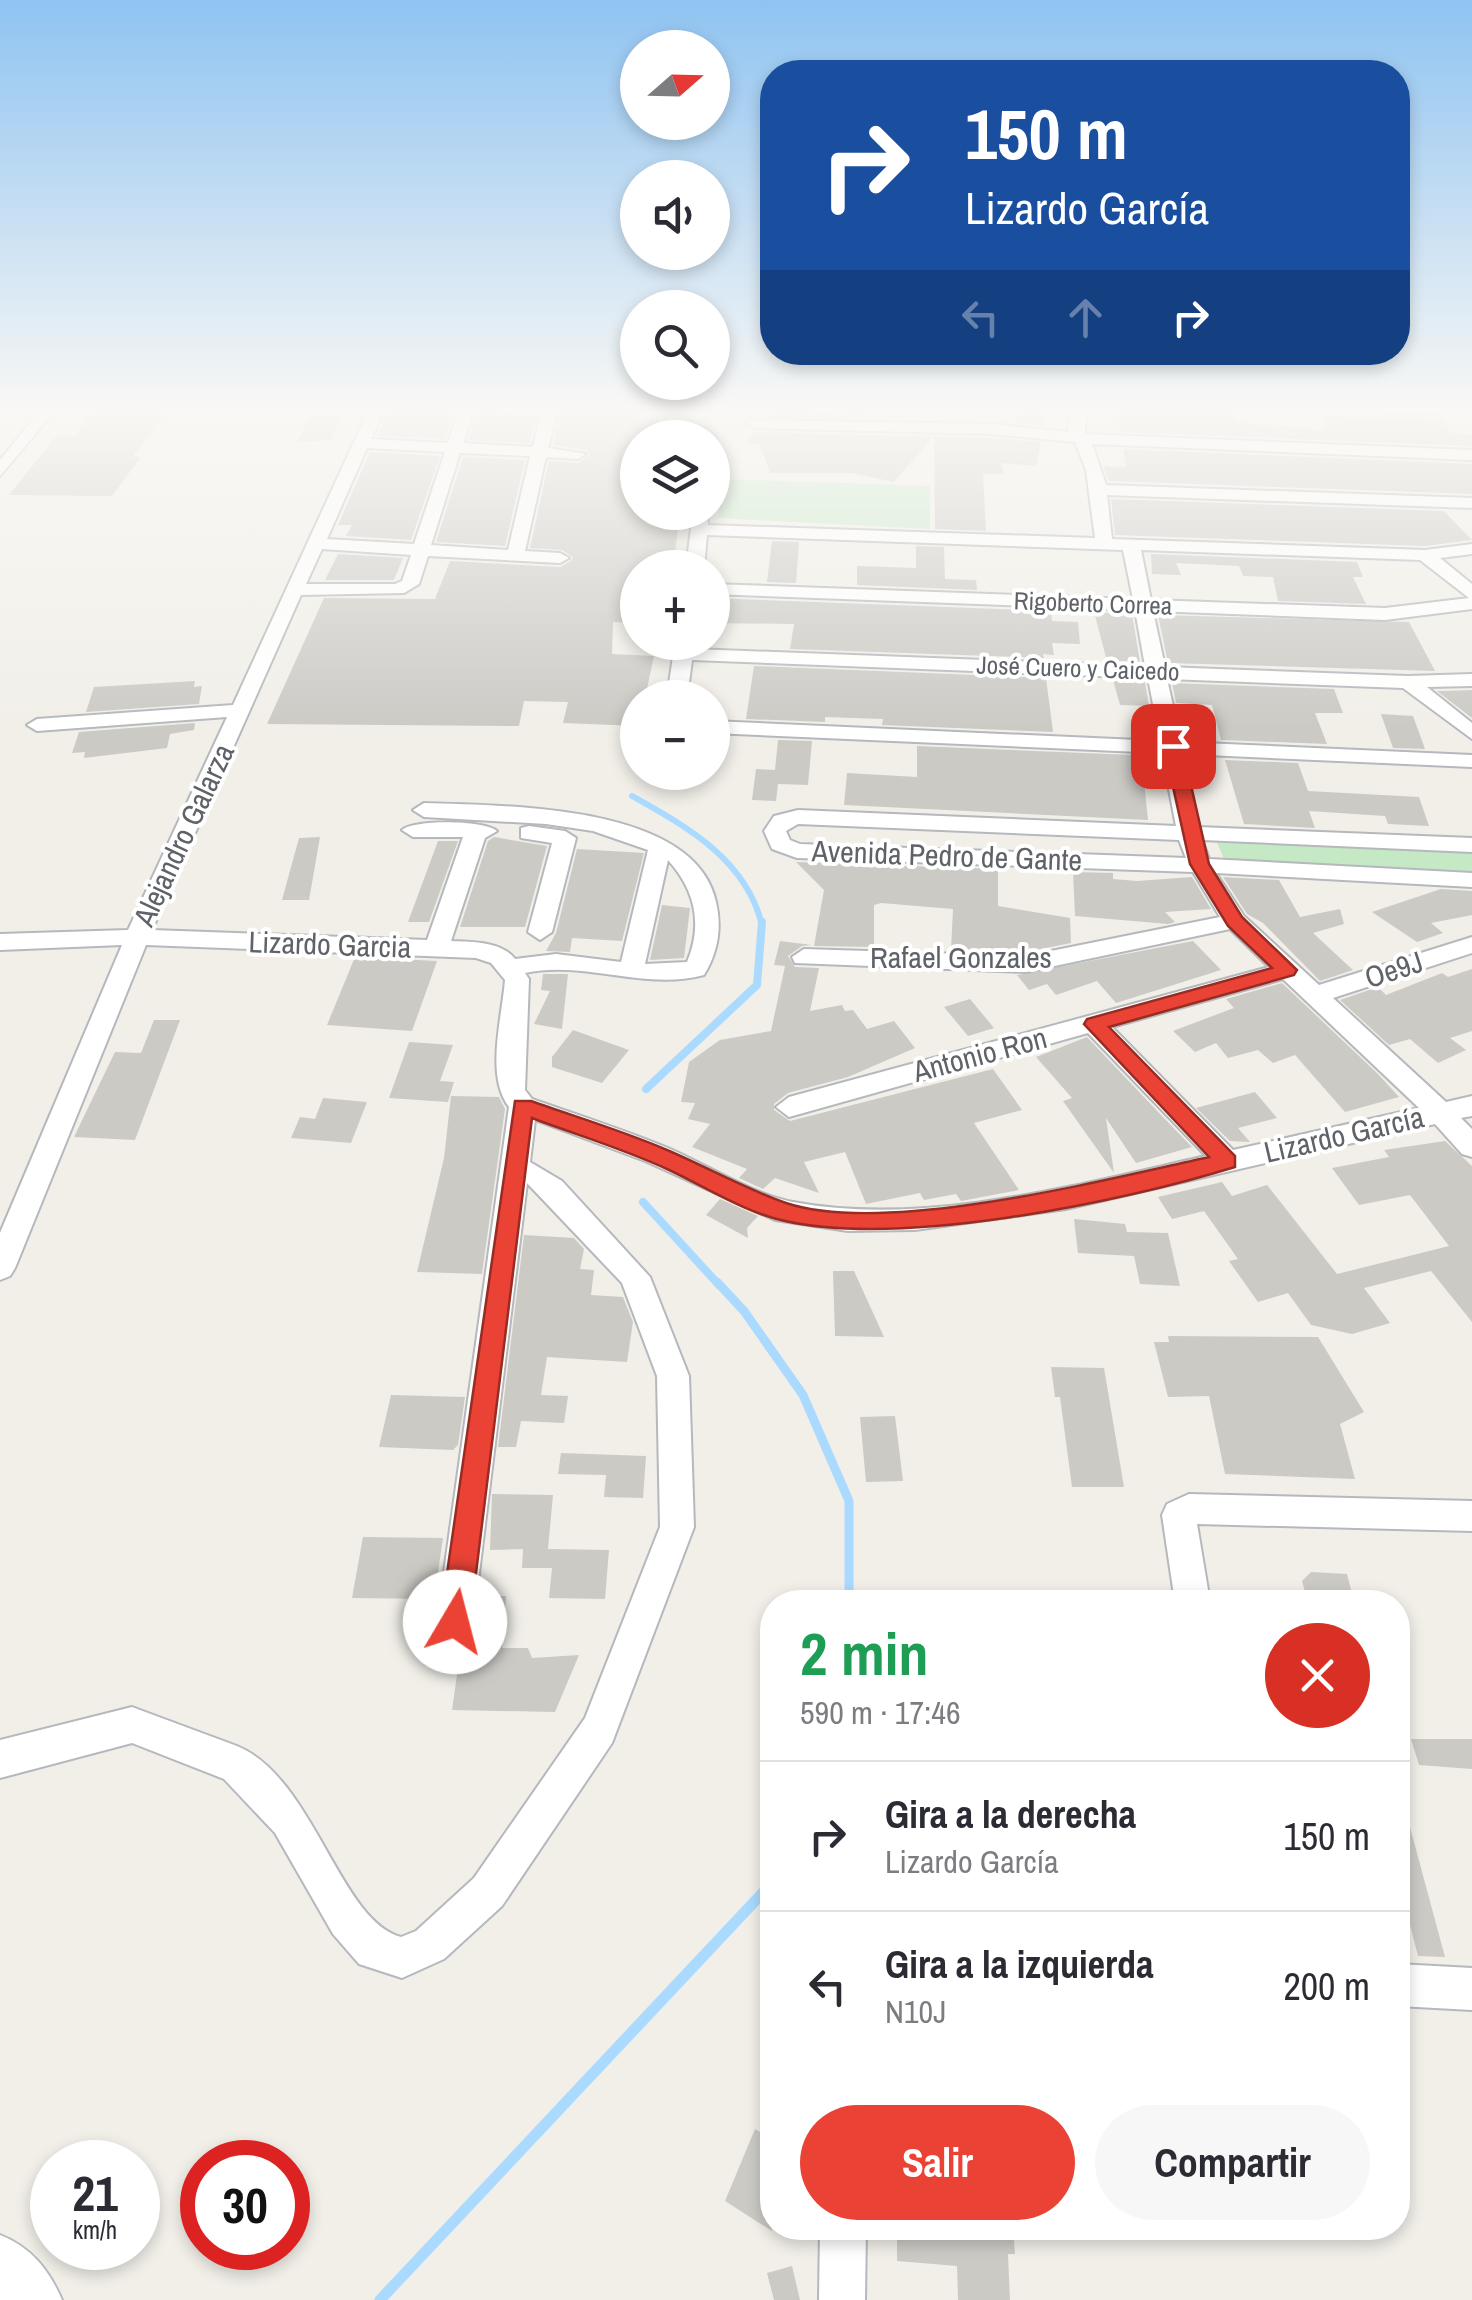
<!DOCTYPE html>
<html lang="es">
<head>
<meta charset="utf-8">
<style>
  body { margin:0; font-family:"Archivo Narrow",sans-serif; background:#f7f7f7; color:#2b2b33; height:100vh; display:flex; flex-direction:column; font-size:38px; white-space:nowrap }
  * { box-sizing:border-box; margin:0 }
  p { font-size:32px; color:#7c7c81 }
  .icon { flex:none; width:55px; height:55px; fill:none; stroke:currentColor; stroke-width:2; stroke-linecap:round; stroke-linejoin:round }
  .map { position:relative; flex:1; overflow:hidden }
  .panel { position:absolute; left:760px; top:1590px; width:650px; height:650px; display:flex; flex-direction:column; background:#fff; border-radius:40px; box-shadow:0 5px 15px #0003 }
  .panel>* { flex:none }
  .top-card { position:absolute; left:760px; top:60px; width:650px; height:305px; border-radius:40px; box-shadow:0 5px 15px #0003; background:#1a4fa0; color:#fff; overflow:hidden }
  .needle { width:65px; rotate:70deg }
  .fabs { position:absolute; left:620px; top:30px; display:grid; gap:20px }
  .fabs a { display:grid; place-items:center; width:110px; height:110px; border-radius:50%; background:#fff; box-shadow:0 5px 15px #0003; font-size:50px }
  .speed { position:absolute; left:30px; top:2140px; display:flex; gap:20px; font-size:50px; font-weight:700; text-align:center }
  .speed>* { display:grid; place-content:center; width:130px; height:130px; border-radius:50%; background:#fff; box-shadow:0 5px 15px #0003; line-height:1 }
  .speed small { font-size:25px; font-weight:400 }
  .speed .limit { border:15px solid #d22; background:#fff; color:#111 }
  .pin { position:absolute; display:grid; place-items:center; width:85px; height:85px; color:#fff; margin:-42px; border-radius:20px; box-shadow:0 5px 15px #0006 }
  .me { position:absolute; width:110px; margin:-55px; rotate:8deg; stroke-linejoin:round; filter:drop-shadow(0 0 8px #0008) }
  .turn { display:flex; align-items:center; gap:35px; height:210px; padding:0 40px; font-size:45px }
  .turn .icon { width:130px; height:130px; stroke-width:2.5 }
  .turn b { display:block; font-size:70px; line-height:85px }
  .lanes { display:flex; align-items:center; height:95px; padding:0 40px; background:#0003; justify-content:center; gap:50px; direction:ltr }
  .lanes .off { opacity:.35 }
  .round { display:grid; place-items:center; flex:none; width:105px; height:105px; border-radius:52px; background:#f7f7f7 }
  .head { display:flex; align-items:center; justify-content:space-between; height:170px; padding:0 40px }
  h1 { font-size:60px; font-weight:700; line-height:75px; color:#1e9e55 }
  .primary-button { display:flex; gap:20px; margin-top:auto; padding:20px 40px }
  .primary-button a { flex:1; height:115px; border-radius:60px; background:#ea4335; color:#fff; font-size:40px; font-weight:700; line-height:115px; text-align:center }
  .primary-button a+a { background:#f7f7f7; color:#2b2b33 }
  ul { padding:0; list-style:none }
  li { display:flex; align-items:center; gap:30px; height:150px; padding:0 40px; border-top:2px solid #e1e1e2 }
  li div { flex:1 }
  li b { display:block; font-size:38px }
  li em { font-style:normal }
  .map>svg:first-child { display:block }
  .green { fill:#c5e8c5 }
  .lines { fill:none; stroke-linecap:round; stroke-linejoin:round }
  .stream-far3 { stroke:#aadaff; stroke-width:6 }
  .stream-far2 { stroke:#aadaff; stroke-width:8 }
  .stream-far1 { stroke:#aadaff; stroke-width:9 }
  .stream { stroke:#aadaff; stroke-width:11 }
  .building { fill:#cccac5 }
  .street-casing { stroke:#b5b8bc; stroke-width:4 }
  .secondary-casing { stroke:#b6babf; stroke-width:4 }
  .street { fill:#fff; fill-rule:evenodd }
  .secondary { fill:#fff; fill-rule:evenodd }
  .route { fill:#ea4335; stroke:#982c22; stroke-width:2.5 }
  .labels { text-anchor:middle; stroke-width:8; stroke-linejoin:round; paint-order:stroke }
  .far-street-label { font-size:25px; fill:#5f6368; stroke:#fff }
  .street-label { font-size:30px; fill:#5f6368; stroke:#fff }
</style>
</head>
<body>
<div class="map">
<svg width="1472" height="2300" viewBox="0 0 1472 2300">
  <rect width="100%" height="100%" fill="#f1efe8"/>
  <!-- green -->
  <g class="green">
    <path d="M725 479 930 486V529L718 518Z"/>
    <path d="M1215 838 1472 852V874L1225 861Z"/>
  </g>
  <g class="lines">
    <!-- stream-far3 -->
    <path class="stream-far3" d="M632 796C687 827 746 859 762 925"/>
    <!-- stream-far2 -->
    <g class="stream-far2">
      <path d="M646 1089 757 985 762 922"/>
      <path d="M643 1202 719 1285"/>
    </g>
    <!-- stream-far1 -->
    <path class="stream-far1" d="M717 1282 744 1311 803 1395 849 1501V1602"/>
    <!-- stream -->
    <path class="stream" d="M380 2300 772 1883"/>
  </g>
  <!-- building -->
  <g class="building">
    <path d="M390 407H455L445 439 377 436Z"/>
    <path d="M478 407 536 416 530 443 468 440Z"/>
    <path d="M561 407H656L654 430 688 438H638V512H680L673 568H638V623L613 622 612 654 654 656 645 698H638V726L563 723 568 702 524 701 519 726 267 724 324 598 435 599 450 561 560 567 571 561 573 557 562 550 530 548 549 461 578 463 590 455 587 450 553 445Z"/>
    <path d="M775 407 841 414 842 407H867L865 418 767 417Z"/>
    <path d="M1116 407H1233L1237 422 1325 430 1322 411 1333 416 1444 418 1450 433 1472 434V446L1120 432Z"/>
    <path d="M171 408 133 456 141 457 112 496 9 495 57 435 77 436 90 410Z"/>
    <path d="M1019 408 1047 410 1044 426 1015 423Z"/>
    <path d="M311 411H342L331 440 297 442Z"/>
    <path d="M755 432 992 438 1041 442 1036 466 1001 463 1004 474H983L986 531 935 529 934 436 894 482 851 473H770L760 445 746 443Z"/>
    <path d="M1123 449 1472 464V494L1109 481 1103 466 1126 467Z"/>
    <path d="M370 452 440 456 411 540 346 536 352 525H338Z"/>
    <path d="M463 457 525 460 505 546 436 542Z"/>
    <path d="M1111 499 1444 511 1472 540 1425 546 1115 535Z"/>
    <path d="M772 541 799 542 796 583 767 582Z"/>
    <path d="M916 546 944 547 945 579 976 580 977 590 857 585V566L916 568Z"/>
    <path d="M338 554 403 558 394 580H325Z"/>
    <path d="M1151 554 1357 562 1363 577H1353L1366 604 1278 601 1273 577 1243 576 1239 566 1176 563 1181 575 1152 574Z"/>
    <path d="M712 598 1051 611 1052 621 1078 622 1080 644 1052 643 1054 655 1043 654 1044 658 790 649 794 624 712 623Z"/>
    <path d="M1094 612 1132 614 1140 662 1107 661Z"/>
    <path d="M1158 615 1409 622 1435 671 1168 663Z"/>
    <path d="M754 666 1046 678 1053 732 882 725 883 719 825 717V722L746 719Z"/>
    <path d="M1113 680 1145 682 1149 706 1120 705Z"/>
    <path d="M195 681 194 687 202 686 199 704 86 712 94 687Z"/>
    <path d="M1172 683 1334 689 1343 713H1315L1327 744 1221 740 1212 705 1176 703Z"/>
    <path d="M1472 690V718L1437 691H1446Z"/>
    <path d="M1381 714 1413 716 1425 749 1393 748Z"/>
    <path d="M195 723 194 730 170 734 167 748 84 758 85 752 72 753 79 732Z"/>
    <path d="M778 740 812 741 808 785 778 784 776 801 752 800 756 769 775 770Z"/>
    <path d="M917 746 1133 755 1136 771H1143L1148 820 844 805 847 773 917 777Z"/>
    <path d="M1225 760 1298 763 1308 791 1419 797 1429 826 1388 824 1385 816 1309 811 1315 828 1244 824Z"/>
    <path d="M320 837 309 900H282L299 838Z"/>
    <path d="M494 837 547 846 525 927H460L488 841Z"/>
    <path d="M438 841H458L429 922H408Z"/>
    <path d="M577 849 644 853 622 941 572 938 570 952 546 951 556 933Z"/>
    <path d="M796 862 998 869V906L1070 918 1071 943 1026 952 951 950 953 909 881 903 874 905V947L814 946 824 890Z"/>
    <path d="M1073 872 1113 873V879L1137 881 1192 877 1211 909 1165 912 1175 922 1168 924 1075 916Z"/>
    <path d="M1223 877 1279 880 1300 917 1340 909 1344 924 1313 933 1353 970 1320 981 1263 923 1247 914Z"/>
    <path d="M1441 889 1472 891V915L1431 923 1443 933 1417 942 1372 912Z"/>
    <path d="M662 905 690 908 684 958 650 960Z"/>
    <path d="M780 941 812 945 802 946 788 956 795 967 819 968 810 1011 842 1005 845 1011 853 1010 867 1029 894 1021 915 1048 848 1077 788 1093 774 1104V1110L790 1121 993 1069 1022 1110 974 1123 1019 1190 961 1201 956 1194 924 1200 920 1193 866 1204 845 1152 804 1162 819 1193 775 1178 763 1189 739 1178 747 1169 692 1147 710 1124 688 1119 695 1103 681 1102 689 1062 720 1040 771 1031 785 966 774 965Z"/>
    <path d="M1193 941 1221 970 1116 1003 1097 981 1056 995 1047 984 1029 990 1017 975Z"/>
    <path d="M355 957 437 961 412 1031 327 1025Z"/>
    <path d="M1472 969V1031L1450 1038 1466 1050 1438 1063 1410 1039 1389 1045 1340 1000 1378 987 1386 995 1442 973 1448 977Z"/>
    <path d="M543 974H568L562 1029 534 1024 550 991 541 990Z"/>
    <path d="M1282 983 1378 1074 1399 1097 1345 1112 1295 1055 1273 1063 1258 1050 1228 1058 1216 1043 1195 1052 1173 1031 1234 1008 1226 999Z"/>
    <path d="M970 999 994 1028 968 1036 944 1007Z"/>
    <path d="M154 1020H180L135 1140 74 1137 115 1052 141 1053Z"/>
    <path d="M573 1030 629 1050 602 1083 552 1067V1057Z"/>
    <path d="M1087 1037 1161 1115 1192 1147 1136 1163 1106 1118 1114 1173 1063 1101 1072 1098 1036 1057Z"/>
    <path d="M409 1042 453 1045 440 1081 454 1082 448 1102 389 1098Z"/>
    <path d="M1255 1092 1277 1118 1238 1128 1250 1142 1230 1141 1196 1108Z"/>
    <path d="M451 1096 499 1097 505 1109 482 1274 417 1272 444 1158Z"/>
    <path d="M323 1098 367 1102 351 1143 291 1138 300 1117 315 1119Z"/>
    <path d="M1445 1141 1472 1166V1322L1431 1271 1364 1288 1390 1323 1352 1334 1311 1325 1288 1293 1258 1302 1229 1261 1238 1259 1204 1211 1172 1219 1158 1197 1222 1182 1232 1196 1267 1185 1337 1274 1449 1246 1410 1195 1359 1205 1332 1168 1389 1157 1384 1150Z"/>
    <path d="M720 1199 758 1216 747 1228 748 1238 706 1215Z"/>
    <path d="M1074 1219 1125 1224 1127 1232 1168 1233 1180 1286 1140 1284 1134 1256 1078 1253Z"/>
    <path d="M524 1235 574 1238 584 1249 580 1269 594 1270 591 1295 623 1297 633 1322 627 1362 547 1357 541 1395 568 1396 564 1423 521 1421 516 1447H498Z"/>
    <path d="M833 1271H854L884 1337 835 1336Z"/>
    <path d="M1168 1336 1318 1337 1364 1412 1340 1424 1355 1479 1225 1474 1209 1396 1168 1397 1154 1342H1169Z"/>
    <path d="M1051 1367 1104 1368 1124 1487H1072L1060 1397H1055Z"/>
    <path d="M391 1395 465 1397 458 1445 453 1450 379 1447Z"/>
    <path d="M895 1416 903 1481 866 1482 860 1417Z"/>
    <path d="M561 1453 646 1456 643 1498 604 1497 606 1475 558 1474Z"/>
    <path d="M492 1494 553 1495 548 1549 609 1550 605 1599 549 1598 552 1568H522L523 1549 490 1550Z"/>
    <path d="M363 1537 443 1538 434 1599 352 1598Z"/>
    <path d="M1311 1572 1347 1574 1354 1602H1308L1302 1581Z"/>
    <path d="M480 1596H506L502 1648H528L532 1658 579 1655 555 1712 452 1710 461 1647 476 1623Z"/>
    <path d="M1411 1739H1472V1769L1419 1765Z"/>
    <path d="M1404 1805 1445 1957 1418 1956 1398 1878V1806Z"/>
    <path d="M755 2129 772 2139V2231L725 2201Z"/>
    <path d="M897 2228H1013L1015 2254H1008L1010 2300H958L957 2266 897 2261Z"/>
    <path d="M792 2266 800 2300H774L767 2273Z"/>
  </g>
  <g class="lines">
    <defs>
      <g id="street">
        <path d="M43 407H58L0 476V460Z"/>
        <path d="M370 407H386L371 439 448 443 459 407H475L463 443 533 447 541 413 502 407H558L548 448 586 454 578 459 546 457 525 551 560 553 569 558 560 563 428 556 419 584 404 593 301 595 152 930 427 940 463 837H413L402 830C414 819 485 820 497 831L485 838 451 941C472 942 501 941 515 959L556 954 621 962 648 850 593 831 546 824 424 817 413 810 424 803C504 806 695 803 716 902 722 928 718 952 704 975 644 991 585 960 525 973L529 979 525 1090 532 1099C578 1115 624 1130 668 1148 708 1165 751 1194 793 1202 925 1227 1077 1185 1206 1156L1088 1033 789 1117 776 1107 789 1097 1269 967 1230 929 1026 972 795 963 792 957 804 949 1026 956 1220 917 1193 872 797 858 772 849 764 831 774 816 798 810 1176 826 1162 753 712 733V721L1160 741 1148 678 692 660 687 698H667L675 642H694V649L1145 666 1135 610 712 594V584L1133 599 1123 550 707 535 704 568H686L693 512H707L708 525 1095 538 1086 470 1075 442 992 434 755 428 747 423 750 420 992 424 1068 432 1070 407H1086L1085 434 1472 450V460L1092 444 1106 485 1472 498V508L1107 495 1112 539 1425 550 1472 544V554L1440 558 1472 584V609L1385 620 1153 611 1165 667 1408 676 1472 674V686L1427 687 1472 723V739L1403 688 1167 679 1181 742 1472 755V767L1183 754 1198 827 1472 838V852L1202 840 1209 859 1472 873V887L1216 873 1244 916 1319 985 1472 937V953L1333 998 1446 1102 1472 1096V1116L1461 1118 1472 1129V1157L1462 1154 1435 1124 1066 1209 915 1230 848 1231 775 1220 645 1161 535 1120 530 1162 562 1181 650 1277 689 1376 694 1527 612 1743 502 1906 444 1959 402 1978 359 1964 333 1934 275 1833 224 1779 132 1743 0 1778V1740L132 1707 237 1746C314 1778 339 1920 401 1937L416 1931 474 1878 585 1718 660 1527 657 1376 622 1283 527 1183 473 1622 468 1634 455 1639 442 1634 437 1622 509 1107C485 1076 502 1018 505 980L491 963 476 958 146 945 15 1268 10 1276 0 1280V1233L122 945 0 950V934L128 930 227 717 37 731 27 725 37 719 233 705ZM367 448 445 452 414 544 327 539ZM460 453 530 456 508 550 431 545ZM322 549 411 555 402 581 395 584H306ZM1141 550 1420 560 1469 598 1385 608 1151 600ZM798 824 1179 840 1186 858 800 844 790 840 786 831ZM668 860C695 890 703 924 687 962L645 964ZM1283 979 1419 1108 1233 1150 1112 1027Z"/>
        <path d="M660 407H676L671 422 708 429 717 438 712 442V438L657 428Z"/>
        <path d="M1326 407H1472V415L1333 412Z"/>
        <path d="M529 826 565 831 576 838 552 932 540 940 528 932 552 843 521 838V828Z"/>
        <path d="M1189 1494 1472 1501V1531L1197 1524 1210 1602H1175L1162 1515 1167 1504Z"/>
        <path d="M1398 1964 1472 1968V2010L1398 2006Z"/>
        <path d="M820 2228H866L865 2300H819Z"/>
      </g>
      <path id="secondary" d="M0 2235C31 2247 49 2270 62 2300H0Z"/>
    </defs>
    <!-- street casing -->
    <use href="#street" class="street-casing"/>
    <!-- secondary casing -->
    <use href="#secondary" class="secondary-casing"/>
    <!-- street -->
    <use href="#street" class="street"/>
    <!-- secondary -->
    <use href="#secondary" class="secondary"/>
  </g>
  <!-- sky -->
  <linearGradient id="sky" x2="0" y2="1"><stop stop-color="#8fc3f1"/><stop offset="0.56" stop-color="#f9f8f5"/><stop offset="1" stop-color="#f9f8f5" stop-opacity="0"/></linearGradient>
  <rect width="1472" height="729" fill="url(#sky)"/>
  <!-- route -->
  <path class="route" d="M1173 741 1182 746 1209 864 1242 917 1297 970 1294 975 1109 1027 1235 1156V1167C1118 1203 903 1247 785 1221 746 1213 704 1186 667 1169 624 1149 577 1135 532 1118L470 1622 465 1632 455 1636 445 1632 440 1622 515 1101H531C576 1117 623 1131 667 1150 707 1167 745 1189 786 1203 886 1236 1104 1180 1209 1157L1084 1024 1087 1019 1272 968 1228 926 1190 864 1164 746Z"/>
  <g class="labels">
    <!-- far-street labels -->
    <g class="far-street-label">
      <text transform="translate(1093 603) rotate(2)" y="9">Rigoberto Correa</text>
      <text transform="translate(1078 668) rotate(2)" y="9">José Cuero y Caicedo</text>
    </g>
    <!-- street labels -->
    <g class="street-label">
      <text transform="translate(184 835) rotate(-65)" y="10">Alejandro Galarza</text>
      <text transform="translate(947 856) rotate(2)" y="10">Avenida Pedro de Gante</text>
      <text transform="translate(330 945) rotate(2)" y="10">Lizardo Garcia</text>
      <text x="961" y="968">Rafael Gonzales</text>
      <text transform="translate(1394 970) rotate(-18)" y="10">Oe9J</text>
      <text transform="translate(980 1055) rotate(-15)" y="10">Antonio Ron</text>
      <text transform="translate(1344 1135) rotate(-13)" y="10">Lizardo García</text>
    </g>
  </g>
</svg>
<div class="fabs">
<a><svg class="needle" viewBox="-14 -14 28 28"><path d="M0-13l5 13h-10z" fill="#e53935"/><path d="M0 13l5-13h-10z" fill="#7c7c81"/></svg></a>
<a><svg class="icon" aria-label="sound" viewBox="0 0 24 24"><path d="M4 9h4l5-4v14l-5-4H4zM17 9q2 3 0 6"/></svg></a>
<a><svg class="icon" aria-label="search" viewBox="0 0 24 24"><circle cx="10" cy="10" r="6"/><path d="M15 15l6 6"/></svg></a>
<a><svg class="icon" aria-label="layers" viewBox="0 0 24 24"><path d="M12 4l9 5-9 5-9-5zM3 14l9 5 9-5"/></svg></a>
<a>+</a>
<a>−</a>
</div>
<div class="speed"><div>21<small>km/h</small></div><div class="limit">30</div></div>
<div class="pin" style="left:1173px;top:746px;background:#d93025"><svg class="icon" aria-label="arrive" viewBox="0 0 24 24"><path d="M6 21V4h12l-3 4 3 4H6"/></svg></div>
<svg class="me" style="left:455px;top:1622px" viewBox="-20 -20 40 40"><circle r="19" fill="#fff"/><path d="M0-13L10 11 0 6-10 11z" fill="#ea4335"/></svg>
<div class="top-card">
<div class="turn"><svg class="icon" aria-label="right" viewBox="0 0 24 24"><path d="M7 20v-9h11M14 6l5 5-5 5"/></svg><div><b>150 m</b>Lizardo García</div></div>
<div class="lanes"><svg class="icon off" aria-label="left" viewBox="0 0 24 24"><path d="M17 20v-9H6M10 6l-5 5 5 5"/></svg><svg class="icon off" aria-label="ahead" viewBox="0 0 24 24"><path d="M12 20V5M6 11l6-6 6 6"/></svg><svg class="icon" aria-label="right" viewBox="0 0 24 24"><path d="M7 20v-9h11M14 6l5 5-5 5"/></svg></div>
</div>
<section class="panel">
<div class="head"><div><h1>2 min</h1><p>590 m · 17:46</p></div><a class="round" style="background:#d93025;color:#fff"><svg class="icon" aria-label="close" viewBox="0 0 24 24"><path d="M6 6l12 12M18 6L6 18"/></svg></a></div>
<ul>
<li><svg class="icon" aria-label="right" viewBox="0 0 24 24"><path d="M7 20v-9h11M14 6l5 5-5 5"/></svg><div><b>Gira a la derecha</b><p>Lizardo García</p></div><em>150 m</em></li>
<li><svg class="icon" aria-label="left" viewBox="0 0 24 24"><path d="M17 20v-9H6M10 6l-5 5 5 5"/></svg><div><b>Gira a la izquierda</b><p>N10J</p></div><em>200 m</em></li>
</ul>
<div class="primary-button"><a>Salir</a><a>Compartir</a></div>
</section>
</div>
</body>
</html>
